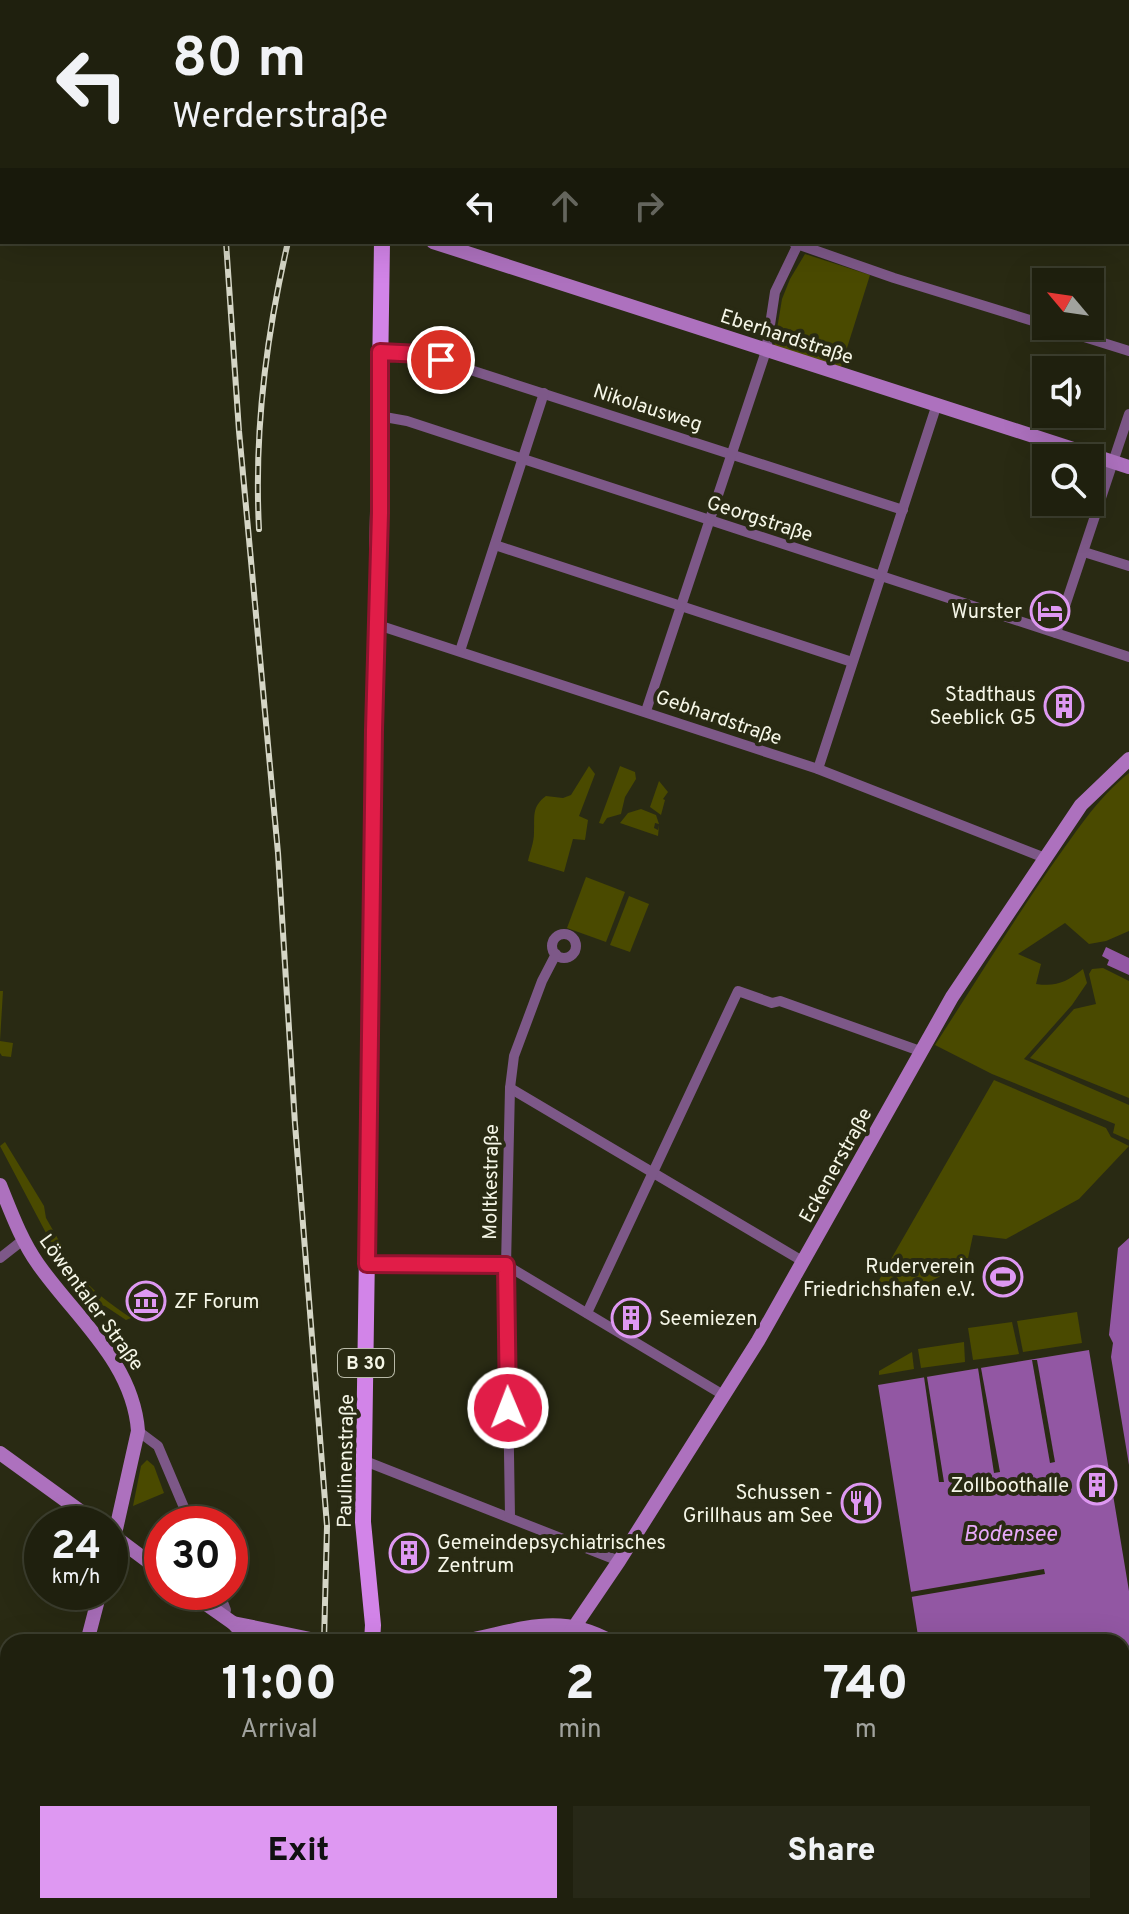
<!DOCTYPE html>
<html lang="en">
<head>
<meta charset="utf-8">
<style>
  body { margin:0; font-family:Overpass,sans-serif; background:#272817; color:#f1f3f6; height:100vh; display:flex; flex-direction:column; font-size:30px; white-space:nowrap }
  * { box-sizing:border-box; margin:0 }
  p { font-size:26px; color:#a1a39e }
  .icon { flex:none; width:44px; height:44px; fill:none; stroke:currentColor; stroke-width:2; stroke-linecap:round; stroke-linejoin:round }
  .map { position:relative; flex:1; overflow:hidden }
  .drawer { position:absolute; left:0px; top:1634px; width:1130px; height:280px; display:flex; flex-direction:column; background:#1f200e; border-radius:24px 24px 0 0; box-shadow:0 8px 32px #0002,0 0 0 2px #3c3e2e }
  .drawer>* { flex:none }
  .hud { position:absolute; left:0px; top:0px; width:1130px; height:244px; box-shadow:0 8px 32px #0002,0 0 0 2px #3c3e2e; background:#1f200e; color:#f1f3f6; overflow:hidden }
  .needle { width:52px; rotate:299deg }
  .buttons { position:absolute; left:1032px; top:268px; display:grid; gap:16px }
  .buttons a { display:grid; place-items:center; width:72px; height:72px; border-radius:0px; background:#1f200e; box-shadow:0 8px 32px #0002,0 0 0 2px #3c3e2e; font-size:40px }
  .speed { position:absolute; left:24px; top:1506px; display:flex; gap:16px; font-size:40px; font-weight:700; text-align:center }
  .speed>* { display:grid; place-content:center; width:104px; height:104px; border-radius:50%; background:#1f200e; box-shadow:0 8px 32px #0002,0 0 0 2px #3c3e2e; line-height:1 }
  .speed small { font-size:20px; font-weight:400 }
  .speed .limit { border:12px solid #d22; background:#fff; color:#111 }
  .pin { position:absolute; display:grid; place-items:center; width:68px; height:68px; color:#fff; margin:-34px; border:4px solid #fff; border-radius:50%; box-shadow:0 2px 8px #0007 }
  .me { position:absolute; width:88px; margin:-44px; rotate:359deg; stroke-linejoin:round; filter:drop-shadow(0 0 6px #0008) }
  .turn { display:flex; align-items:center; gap:28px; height:168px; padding:0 40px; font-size:36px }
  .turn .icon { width:104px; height:104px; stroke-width:2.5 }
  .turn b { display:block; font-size:56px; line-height:68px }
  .lanes { display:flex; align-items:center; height:76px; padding:0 40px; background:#0003; justify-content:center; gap:40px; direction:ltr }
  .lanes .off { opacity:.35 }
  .eta { display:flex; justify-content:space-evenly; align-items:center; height:136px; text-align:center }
  .eta b { font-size:48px; font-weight:800; line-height:56px }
  .primary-button { display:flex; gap:16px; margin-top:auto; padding:16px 40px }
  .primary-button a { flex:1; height:92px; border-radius:0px; background:#de98f2; color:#111; font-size:32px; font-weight:800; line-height:92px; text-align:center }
  .primary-button a+a { background:#272817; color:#f1f3f6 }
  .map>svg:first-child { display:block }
  .green { fill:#4a4a00 }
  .water { fill:#9257a3 }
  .pier { fill:#292a13 }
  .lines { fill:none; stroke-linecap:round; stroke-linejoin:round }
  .ferry { stroke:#e7a9f9; stroke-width:2; stroke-dasharray:10 8; stroke-linecap:butt }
  .street { stroke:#7d5888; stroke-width:10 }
  .secondary { stroke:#ad71be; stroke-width:14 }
  .primary { stroke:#d284e8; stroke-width:16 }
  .rail-casing { stroke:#d5d6c6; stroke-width:6 }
  .rail { stroke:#292a13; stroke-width:3; stroke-dasharray:9; stroke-linecap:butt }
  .route-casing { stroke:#92132f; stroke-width:20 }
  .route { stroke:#e11d48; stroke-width:14 }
  .labels { text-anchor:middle; stroke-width:8; stroke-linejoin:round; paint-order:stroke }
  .shield { fill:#292a13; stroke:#b8b9a7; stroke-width:2 }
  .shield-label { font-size:18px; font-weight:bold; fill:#f5f6e7 }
  .street-label { font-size:20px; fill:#f5f6e7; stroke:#292a13 }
  .poi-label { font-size:20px; fill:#f5f6e7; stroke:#292a13; text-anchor:end }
  .water-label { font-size:22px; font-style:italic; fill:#e7a9f9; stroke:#292a13 }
</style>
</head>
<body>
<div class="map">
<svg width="1129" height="1914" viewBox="0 0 1129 1914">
  <rect width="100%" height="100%" fill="#292a13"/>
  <!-- green -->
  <g class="green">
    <path d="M805 254 870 275 841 367 774 347 782 299 790 279Z"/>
    <path d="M589 766 595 774 579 816 588 820 585 840 573 839 564 872 528 861C530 852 534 842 534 833 535 817 531 807 546 796L563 798 571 795Z"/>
    <path d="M620 766 635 772 636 779 625 797 621 814 607 818 603 824 599 823Z"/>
    <path d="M1129 773V931L1106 941 1089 944 1065 923 1018 954 1041 964 1036 984C1057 987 1066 982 1083 969L1087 983 1072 1005 1024 1059 1129 1105V1140L1113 1133 1115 1124 992 1074 935 1045C973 986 1010 926 1050 868 1074 835 1097 798 1129 773Z"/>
    <path d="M659 781 668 792 663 799 665 800 661 815 650 807Z"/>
    <path d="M641 809 656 815 659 824 655 823 654 828 658 830 659 825 658 836 620 823 628 813Z"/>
    <path d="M586 877 625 892 606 942 567 928Z"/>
    <path d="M629 896 649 904 630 952 610 945Z"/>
    <path d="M1103 968 1129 981V1098L1030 1058 1074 1009 1096 1004 1089 974 1092 969Z"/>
    <path d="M0 991H3L0 1041 13 1043 11 1057 2 1056 0 1053Z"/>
    <path d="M994 1080 1106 1128 1111 1137 1129 1146 1079 1199 1006 1239 973 1235 967 1263 897 1298 879 1280Z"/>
    <path d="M5 1142 44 1206 46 1218 62 1246 55 1250 0 1146Z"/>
    <path d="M68 1257C83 1285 105 1300 131 1318L126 1320 105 1306 96 1304 71 1275 62 1260Z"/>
    <path d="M1077 1312 1082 1343 1023 1352 1017 1321Z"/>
    <path d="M1012 1322 1019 1354 973 1360 968 1328Z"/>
    <path d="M964 1342 965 1362 921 1368 918 1349Z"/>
    <path d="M912 1352 914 1369 879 1375V1371Z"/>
    <path d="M147 1460 154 1466 164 1493 133 1506 141 1466Z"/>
  </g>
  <!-- water -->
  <g class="water">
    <path d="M1106 947 1129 958V975L1107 965 1109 960 1102 956Z"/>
    <path d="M1129 1238V1465L1111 1357 1113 1343 1109 1335 1118 1248Z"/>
    <path d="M1089 1350 1129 1591V1914H966L964 1906H1122V1642H919L878 1385Z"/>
  </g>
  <!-- pier -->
  <g class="pier">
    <path d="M1032 1360H1037L1055 1462 1050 1463Z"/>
    <path d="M978 1368H981L1000 1472 994 1473Z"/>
    <path d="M924 1377H927L944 1482H939Z"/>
    <path d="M1044 1569 1045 1574 911 1597 910 1592Z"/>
  </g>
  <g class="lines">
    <!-- ferry -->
    <g class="ferry">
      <path d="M1122 1896 1126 1914"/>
      <path d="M1115 1906 1120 1914"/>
      <path d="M1114 1907 1115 1914"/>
      <path d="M1042 1914 1055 1909 1072 1914"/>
    </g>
    <!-- street -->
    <g class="street">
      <path d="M422 0V2"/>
      <path d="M722 0 728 2"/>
      <path d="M285 2V0"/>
      <path d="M344 2 345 0"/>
      <path d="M776 2 777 0"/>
      <path d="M879 2 880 0"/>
      <path d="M1128 127H1129"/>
      <path d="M1128 239 1129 240"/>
      <path d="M794 243 894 278 1046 325"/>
      <path d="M1049 326 1129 351"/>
      <path d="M380 352 421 354 903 510"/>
      <path d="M379 416 407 421 1129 657"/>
      <path d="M495 545 852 662"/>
      <path d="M1084 552 1129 566"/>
      <path d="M378 625 818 769 1045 858"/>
      <path d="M1056 633 1129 414"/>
      <path d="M460 651 544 393"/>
      <path d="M646 711 766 351 775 292 799 242"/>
      <path d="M818 769 937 404"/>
      <circle cx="564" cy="946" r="12"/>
      <path d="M510 1088 804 1262"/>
      <path d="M0 1258 23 1240"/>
      <path d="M367 1264 506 1265 725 1396"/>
      <path d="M587 1313 738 991 772 1003 780 1001 920 1051"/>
      <path d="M138 1431 158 1446 191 1524"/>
      <path d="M365 1461 619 1561"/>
      <path d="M510 1516 506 1265 510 1088 514 1056 542 981 556 954"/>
      <path d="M219 1592 226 1610 223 1617"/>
      <path d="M0 1655 8 1659"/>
      <path d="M0 1831 8 1833"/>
      <path d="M206 1914 208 1906"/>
    </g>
    <!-- secondary -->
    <g class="secondary">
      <path d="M433 242 1129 467"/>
      <path d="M0 1185C11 1212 21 1240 38 1264 75 1317 133 1362 138 1431L110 1556"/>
      <path d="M0 1453 98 1524"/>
      <path d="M110 1533 162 1572"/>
      <path d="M189 1592 233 1623 251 1642"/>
      <path d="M233 1623 325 1642"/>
      <path d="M87 1642 100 1592"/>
      <path d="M459 1642C518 1632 556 1610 612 1642"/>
      <path d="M564 1642 619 1561 758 1341 952 997 1081 805 1129 759"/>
      <path d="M19 1914 21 1906"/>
      <path d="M378 1914V1906"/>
    </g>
    <!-- primary -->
    <g class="primary">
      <path d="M391 2V0"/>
      <path d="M372 1642 373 1625 363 1522 382 242"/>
    </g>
    <defs>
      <g id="rail">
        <path d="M215 0V2"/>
        <path d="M382 2 383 0"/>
        <path d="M226 242 239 431 278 853 295 1124 327 1526 324 1642"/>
        <path d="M259 529C254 433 266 336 288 242"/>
        <path d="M289 1914 291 1906"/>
        <path d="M397 1914 410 1906"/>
        <path d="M415 1914 431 1906"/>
      </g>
    </defs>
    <!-- rail casing -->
    <use href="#rail" class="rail-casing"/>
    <!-- rail -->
    <use href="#rail" class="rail"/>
  </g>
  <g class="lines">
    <defs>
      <path id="route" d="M441 360 421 354 380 352V513L374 730 367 1264 506 1265 508 1408"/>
    </defs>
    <!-- route casing -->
    <use href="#route" class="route-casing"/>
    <!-- route -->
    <use href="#route" class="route"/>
  </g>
  <!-- icons -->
  <defs>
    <symbol id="hotel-ring" viewBox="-11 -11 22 22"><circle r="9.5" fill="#292a13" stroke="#de98f2" stroke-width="1.5"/><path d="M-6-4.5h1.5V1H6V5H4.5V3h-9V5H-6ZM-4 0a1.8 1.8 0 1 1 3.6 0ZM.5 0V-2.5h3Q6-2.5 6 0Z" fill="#de98f2"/></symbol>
    <symbol id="building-ring" viewBox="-11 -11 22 22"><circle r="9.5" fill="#292a13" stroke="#de98f2" stroke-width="1.5"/><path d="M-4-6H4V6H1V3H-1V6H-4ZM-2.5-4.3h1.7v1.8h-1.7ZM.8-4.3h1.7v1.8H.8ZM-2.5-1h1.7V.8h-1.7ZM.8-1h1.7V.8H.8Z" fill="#de98f2"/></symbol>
    <symbol id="stadium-ring" viewBox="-11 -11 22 22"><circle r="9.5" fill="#292a13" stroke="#de98f2" stroke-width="1.5"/><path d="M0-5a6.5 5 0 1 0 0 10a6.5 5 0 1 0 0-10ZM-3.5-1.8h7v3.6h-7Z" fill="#de98f2"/></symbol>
    <symbol id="museum-ring" viewBox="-11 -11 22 22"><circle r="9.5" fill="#292a13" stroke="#de98f2" stroke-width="1.5"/><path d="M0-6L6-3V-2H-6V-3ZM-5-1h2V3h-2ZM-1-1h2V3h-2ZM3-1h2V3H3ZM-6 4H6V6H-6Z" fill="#de98f2"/></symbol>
    <symbol id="restaurant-ring" viewBox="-11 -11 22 22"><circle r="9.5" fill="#292a13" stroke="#de98f2" stroke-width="1.5"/><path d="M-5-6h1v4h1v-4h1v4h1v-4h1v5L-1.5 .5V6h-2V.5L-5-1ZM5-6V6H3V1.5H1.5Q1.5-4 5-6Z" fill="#de98f2"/></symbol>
  </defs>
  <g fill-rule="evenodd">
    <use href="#hotel-ring" x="1028" y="589" width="44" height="44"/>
    <use href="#building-ring" x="1042" y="684" width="44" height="44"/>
    <use href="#stadium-ring" x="981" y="1255" width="44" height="44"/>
    <use href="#museum-ring" x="124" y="1279" width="44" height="44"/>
    <use href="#building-ring" x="609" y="1296" width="44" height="44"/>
    <use href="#building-ring" x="1075" y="1463" width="44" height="44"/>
    <use href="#restaurant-ring" x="839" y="1481" width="44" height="44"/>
    <use href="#building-ring" x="387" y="1531" width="44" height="44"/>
  </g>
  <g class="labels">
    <!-- shield labels -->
    <rect class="shield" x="338" y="1349" width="56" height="28" rx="6"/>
    <g class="shield-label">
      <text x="366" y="1369">B 30</text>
    </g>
    <!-- street labels -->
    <g class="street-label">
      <text transform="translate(787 336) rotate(18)" y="7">Eberhardstraße</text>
      <text transform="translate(648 407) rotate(18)" y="7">Nikolausweg</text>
      <text transform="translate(760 518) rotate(18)" y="7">Georgstraße</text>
      <text transform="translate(719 717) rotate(19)" y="7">Gebhardstraße</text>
      <text transform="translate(835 1165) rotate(-61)" y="7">Eckenerstraße</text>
      <text transform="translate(490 1182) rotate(-89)" y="7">Moltkestraße</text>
      <text transform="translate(92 1302) rotate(54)" y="7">Löwentaler Straße</text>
      <text transform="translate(345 1461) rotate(-89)" y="7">Paulinenstraße</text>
    </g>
    <!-- poi labels -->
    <g class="poi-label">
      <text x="1022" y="618">Wurster</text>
      <text x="1036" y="701">Stadthaus<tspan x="1036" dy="23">Seeblick G5</tspan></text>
      <text x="975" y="1273">Ruderverein<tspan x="975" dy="23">Friedrichshafen e.V.</tspan></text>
      <text x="174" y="1308" text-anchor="start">ZF Forum</text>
      <text x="659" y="1325" text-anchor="start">Seemiezen</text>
      <text x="1069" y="1492">Zollboothalle</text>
      <text x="833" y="1499">Schussen -<tspan x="833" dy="23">Grillhaus am See</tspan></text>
      <text x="437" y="1549" text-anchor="start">Gemeindepsychiatrisches<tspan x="437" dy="23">Zentrum</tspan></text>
    </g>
    <!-- water labels -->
    <g class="water-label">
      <text x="1010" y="1541">Bodensee</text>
    </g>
  </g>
</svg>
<div class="buttons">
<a><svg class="needle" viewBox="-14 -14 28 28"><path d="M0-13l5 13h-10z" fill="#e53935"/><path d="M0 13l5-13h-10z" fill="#a1a39e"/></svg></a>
<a><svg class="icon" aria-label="sound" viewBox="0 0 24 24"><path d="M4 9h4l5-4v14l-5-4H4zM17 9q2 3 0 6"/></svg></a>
<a><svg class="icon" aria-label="search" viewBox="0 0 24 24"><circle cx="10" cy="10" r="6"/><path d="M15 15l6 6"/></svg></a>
</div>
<div class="speed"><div>24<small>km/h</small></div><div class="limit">30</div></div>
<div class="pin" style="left:441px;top:360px;background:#d93025"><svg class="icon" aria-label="arrive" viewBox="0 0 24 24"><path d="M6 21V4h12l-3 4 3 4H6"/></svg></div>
<svg class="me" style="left:508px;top:1408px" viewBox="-20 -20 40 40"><circle r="17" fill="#e11d48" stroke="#fff" stroke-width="3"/><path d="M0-11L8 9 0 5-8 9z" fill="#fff"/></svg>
<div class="hud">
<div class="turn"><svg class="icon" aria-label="left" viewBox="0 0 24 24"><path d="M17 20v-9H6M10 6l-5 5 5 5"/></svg><div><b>80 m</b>Werderstraße</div></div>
<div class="lanes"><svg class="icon" aria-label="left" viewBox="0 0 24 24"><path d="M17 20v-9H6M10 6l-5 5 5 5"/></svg><svg class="icon off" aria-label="ahead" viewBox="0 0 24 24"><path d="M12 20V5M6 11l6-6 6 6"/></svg><svg class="icon off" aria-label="right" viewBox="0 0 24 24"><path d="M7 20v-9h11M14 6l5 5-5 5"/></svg></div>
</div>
<section class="drawer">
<div class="eta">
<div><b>11:00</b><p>Arrival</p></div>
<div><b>2</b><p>min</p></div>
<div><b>740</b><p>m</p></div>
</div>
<div class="primary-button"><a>Exit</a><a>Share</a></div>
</section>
</div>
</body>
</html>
